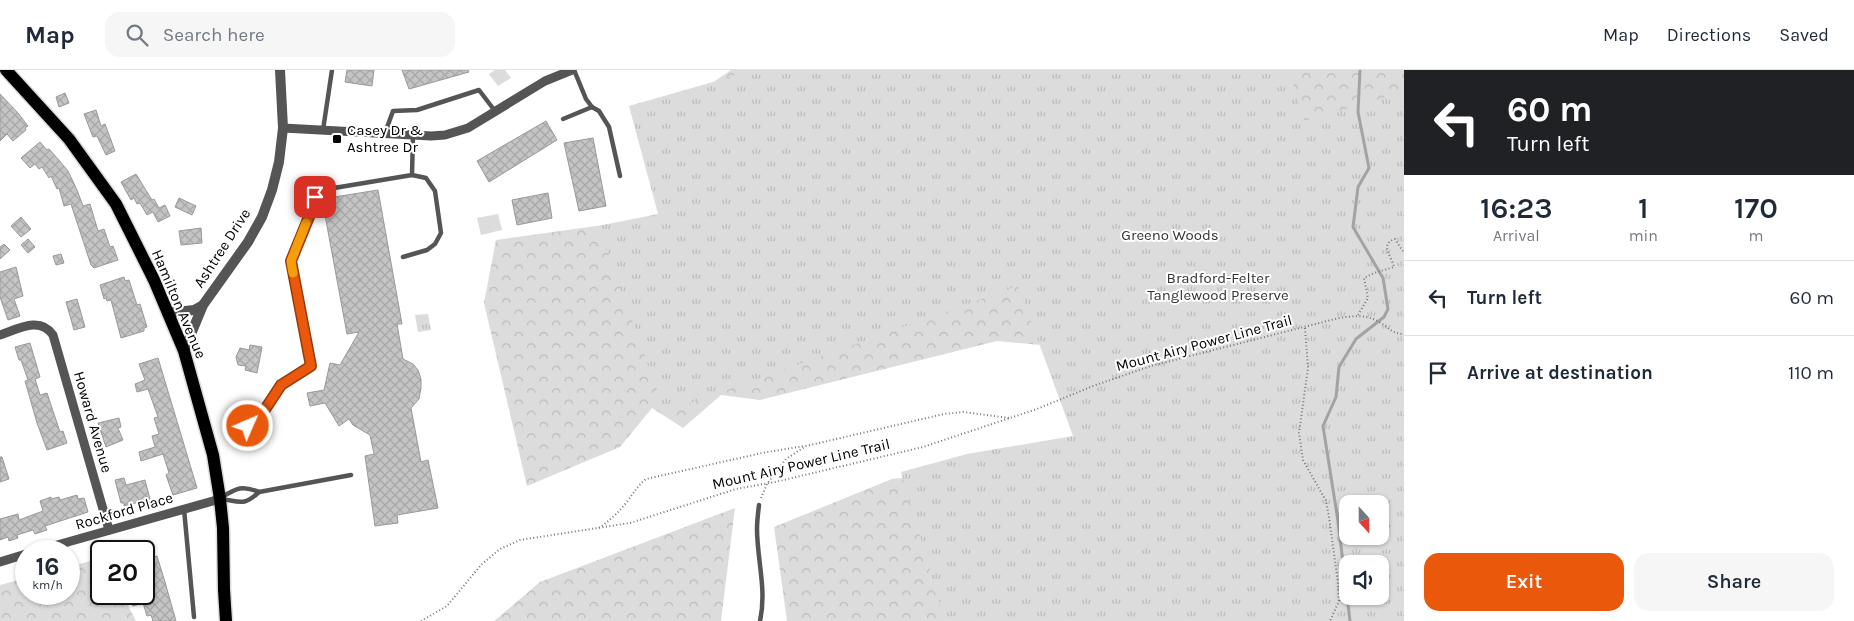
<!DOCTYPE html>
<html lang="en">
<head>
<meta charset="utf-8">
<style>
  body { margin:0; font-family:Karla,sans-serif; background:#f6f6f7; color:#1f2937; height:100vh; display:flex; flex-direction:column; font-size:19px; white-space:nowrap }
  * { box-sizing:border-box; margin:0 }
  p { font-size:16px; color:#747a83 }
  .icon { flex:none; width:28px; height:28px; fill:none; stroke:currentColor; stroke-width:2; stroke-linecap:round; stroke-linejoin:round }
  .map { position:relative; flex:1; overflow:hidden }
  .drawer { display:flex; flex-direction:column; background:#fff; width:450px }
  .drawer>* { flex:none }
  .top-card { background:#202124; color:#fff; overflow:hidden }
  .needle { width:32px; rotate:159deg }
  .tools { position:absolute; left:1339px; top:425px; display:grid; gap:10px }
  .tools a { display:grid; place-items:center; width:50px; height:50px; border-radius:10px; background:#fff; box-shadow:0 1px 4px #0004; font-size:25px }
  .speed { position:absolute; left:15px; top:470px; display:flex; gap:10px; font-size:25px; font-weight:700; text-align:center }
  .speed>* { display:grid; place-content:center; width:65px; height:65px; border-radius:50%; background:#fff; box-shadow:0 1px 4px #0004; line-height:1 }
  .speed small { font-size:12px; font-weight:400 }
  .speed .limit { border:2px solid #111; border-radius:8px; background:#fff; color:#111 }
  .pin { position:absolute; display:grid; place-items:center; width:42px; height:42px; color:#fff; margin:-21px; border-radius:10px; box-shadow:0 2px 8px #0006 }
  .me { position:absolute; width:55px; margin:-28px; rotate:45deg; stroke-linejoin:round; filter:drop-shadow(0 0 4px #0008) }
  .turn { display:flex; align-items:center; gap:18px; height:105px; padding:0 20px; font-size:22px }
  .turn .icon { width:65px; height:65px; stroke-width:2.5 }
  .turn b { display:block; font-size:35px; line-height:42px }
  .eta { display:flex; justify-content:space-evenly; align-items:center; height:85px; text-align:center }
  .eta b { font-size:30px; font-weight:600; line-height:35px }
  .cta { display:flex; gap:10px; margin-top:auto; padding:10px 20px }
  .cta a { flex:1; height:58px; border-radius:15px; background:#ea580c; color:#fff; font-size:20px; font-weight:600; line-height:58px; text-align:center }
  .cta a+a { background:#f6f6f7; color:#1f2937 }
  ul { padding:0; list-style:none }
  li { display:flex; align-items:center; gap:15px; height:75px; padding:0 20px; border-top:1px solid #e0e1e3 }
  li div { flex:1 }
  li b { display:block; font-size:19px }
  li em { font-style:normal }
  header { display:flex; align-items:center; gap:30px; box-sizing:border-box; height:70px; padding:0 25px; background:#fff; border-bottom:1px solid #e0e1e3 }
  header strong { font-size:24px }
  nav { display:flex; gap:28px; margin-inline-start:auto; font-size:18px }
  .search { width:350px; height:45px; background:#f6f6f7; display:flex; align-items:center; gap:12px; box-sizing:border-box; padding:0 18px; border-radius:15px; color:#747a83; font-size:19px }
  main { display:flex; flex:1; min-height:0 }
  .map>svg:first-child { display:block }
  .forest { fill:url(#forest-crowns); fill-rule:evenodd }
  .park { fill:url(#park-tufts); fill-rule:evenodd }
  .pitch { fill:#dcdcdc }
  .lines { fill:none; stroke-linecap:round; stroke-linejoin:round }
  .stream { stroke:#a3a3a3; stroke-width:3 }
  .building { fill:url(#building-cross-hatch); stroke:#999 }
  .primary-casing { stroke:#dbdbdb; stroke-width:15 }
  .path { stroke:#777; stroke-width:2; stroke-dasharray:1 2.5; stroke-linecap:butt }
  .service { stroke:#555; stroke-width:4.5 }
  .minor { stroke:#555; stroke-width:9 }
  .tertiary { stroke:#555; stroke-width:10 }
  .primary { stroke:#000; stroke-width:12 }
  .route-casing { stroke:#983908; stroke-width:12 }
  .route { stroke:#ea580c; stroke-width:9 }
  .slow { stroke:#f59e0b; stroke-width:9 }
  .poi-dot { fill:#000; stroke:#fff; stroke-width:2 }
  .labels { text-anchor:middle; stroke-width:4; stroke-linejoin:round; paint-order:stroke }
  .poi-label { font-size:15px; fill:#000; stroke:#fff; text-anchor:start }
  .park-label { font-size:15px; fill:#333; stroke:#fff }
  .street-label { font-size:15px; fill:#000; stroke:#fff }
</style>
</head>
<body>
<header>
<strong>Map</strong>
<div class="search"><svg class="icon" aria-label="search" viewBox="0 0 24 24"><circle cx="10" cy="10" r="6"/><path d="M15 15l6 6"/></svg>Search here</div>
<nav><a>Map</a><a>Directions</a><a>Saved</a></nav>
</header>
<main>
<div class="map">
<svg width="1404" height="551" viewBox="0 0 1404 551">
  <defs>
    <pattern id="forest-crowns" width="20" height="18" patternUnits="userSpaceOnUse" patternTransform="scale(1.25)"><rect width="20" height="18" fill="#dcdcdc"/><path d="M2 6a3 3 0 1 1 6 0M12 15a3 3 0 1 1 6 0" fill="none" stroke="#bbb"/></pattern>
    <pattern id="park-tufts" width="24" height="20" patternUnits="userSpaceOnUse" patternTransform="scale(1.25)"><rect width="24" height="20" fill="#dcdcdc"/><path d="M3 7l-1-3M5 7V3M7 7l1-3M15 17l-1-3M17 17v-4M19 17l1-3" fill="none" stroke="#bbb"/></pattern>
    <pattern id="building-cross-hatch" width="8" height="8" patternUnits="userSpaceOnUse" patternTransform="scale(1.25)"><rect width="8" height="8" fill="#c4c4c4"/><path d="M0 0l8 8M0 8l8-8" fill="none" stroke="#a7a7a7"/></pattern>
  </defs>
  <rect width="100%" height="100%" fill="#fff"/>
  <!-- forest -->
  <g class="forest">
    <path d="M731 0H1404V551H787L774 457 892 409 1105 386 1097 280 997 271 760 330 721 325 683 358 652 338 620 377 527 416 484 233 496 170 668 146 651 55ZM1348 434H1380V466H1348ZM1348 494H1380V526H1348Z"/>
    <path d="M735 438 721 551H494L540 512Z"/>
    <path d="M101 488V524H122L136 551H0V515L26 508V524H69V497Z"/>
  </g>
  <!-- park -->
  <g class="park">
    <path d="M495 0H505L511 8 498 16 489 4Z"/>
    <path d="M736 0H1289L1304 51 1404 22V551H945L901 402 967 384 1073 366 1018 216 665 342 598 156 658 144 629 36 734 6ZM1348 434H1380V466H1348ZM1348 494H1380V526H1348Z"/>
    <path d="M428 244 431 260 418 262 415 245Z"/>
  </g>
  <!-- pitch -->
  <path class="pitch" d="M498 144 502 160 481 165 477 148Z"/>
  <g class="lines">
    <!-- stream -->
    <path class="stream" d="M1350 551 1338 451 1323 356 1336 327 1339 297 1356 269 1384 247 1388 239 1383 208 1353 157 1358 117 1369 98 1358 42 1360 0"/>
  </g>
  <!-- building -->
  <g class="building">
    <path d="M347 0H374L372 16 345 12Z"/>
    <path d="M402 0H468L469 2 409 19Z"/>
    <path d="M65 23 69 33 59 37 56 27Z"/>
    <path d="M0 24 18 43 28 56 25 58 26 60 13 71 7 64 0 71Z"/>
    <path d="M96 40 101 56 105 54 115 81 106 85 97 66 93 67 84 44Z"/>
    <path d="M546 51 557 70 489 112 477 91Z"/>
    <path d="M593 68 606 136 579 141 564 73Z"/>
    <path d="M40 72 47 80 49 79 58 89 68 101 77 120 83 136 90 134 98 161 104 159 110 177 113 176 118 190 94 198 91 195 71 134 64 136 59 118 57 119 51 106 49 108 42 97 39 99 35 94 30 98 21 88Z"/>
    <path d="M136 104 152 130 154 129 159 138 165 135 170 146 158 152 153 142 147 145 140 133 137 134 134 128 131 130 121 112Z"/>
    <path d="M378 120 402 254H397L403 289 413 294 418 300 421 309V318L419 329 411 338 421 392 428 390 438 438 397 445 398 453 375 456 365 386 374 384 370 365 353 355 349 349 339 356 325 333 310 336 307 323 324 320 330 293 340 295 359 262 347 264 322 129Z"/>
    <path d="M548 123 552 148 517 155 512 130Z"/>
    <path d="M179 128 196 136 192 145 175 137Z"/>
    <path d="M21 147 31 159 21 167 11 156Z"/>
    <path d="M201 158 202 173 181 175 179 161Z"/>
    <path d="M28 169 35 177 28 183 21 175Z"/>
    <path d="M4 174 10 180 0 189V177Z"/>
    <path d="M61 184 64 193 56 195 53 186Z"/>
    <path d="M16 197 23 226 14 229 20 246 8 250 0 227V202Z"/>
    <path d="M124 207 125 211 129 210 137 235 140 234 147 257 144 258V261L121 268 111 230 107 231 106 228 104 229 100 215Z"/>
    <path d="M77 229 85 257 74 260 66 232Z"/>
    <path d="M30 273 40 307 35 309 40 325 47 323 60 362 63 361 67 373 47 380 37 353 25 311 28 310 21 290H19L15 277Z"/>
    <path d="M250 275 262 277 257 303 245 300 246 296 238 295 236 287 240 278 249 280Z"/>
    <path d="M158 288 197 418 173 425 166 405 169 403 163 384 141 391 139 382 155 377 152 366 159 364 154 348 158 347 148 319 137 322 135 314 145 310 139 294Z"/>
    <path d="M119 348 121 357 118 358 123 370 106 377 98 353Z"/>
    <path d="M0 387H2L9 409 0 412Z"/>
    <path d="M124 408 126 415 145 410 150 429 124 436V433H121L115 410Z"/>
    <path d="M77 425 78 429 84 428 88 442 45 456 47 460 35 464 33 460 17 465 18 468 9 471 8 467 0 470V449L18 444 19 450 43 441 40 431 51 427V429L59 427 60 430Z"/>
    <path d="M157 486 165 512 176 551H153L151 545 147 546 143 533 133 536 129 524H144V490Z"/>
  </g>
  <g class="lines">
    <defs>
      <path id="primary" d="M6 0 69 69 116 134 154 210 184 281 213 385 220 429 223 458 224 520 226 551"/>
    </defs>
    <!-- primary casing -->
    <use href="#primary" class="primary-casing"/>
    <!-- path -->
    <g class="path">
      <path d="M1358 245 1368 228 1364 208 1374 203 1394 197C1392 187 1379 174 1395 169L1404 183"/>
      <path d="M1305 258 1308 298 1299 363 1303 390 1326 431 1329 447 1338 513 1339 531 1330 551"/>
      <path d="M761 428 767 414 786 389 806 376 944 344 963 342 1009 348"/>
      <path d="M599 458C609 451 618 443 626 433 633 424 637 416 646 409L762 383 804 376"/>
      <path d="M421 551 447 536 481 495 500 479 520 470 630 453 736 419 775 412 923 377 1037 339 1093 316 1151 296 1339 248C1353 246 1366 244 1379 252 1388 257 1392 264 1404 264"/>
    </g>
    <!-- service -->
    <g class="service">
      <path d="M574 0 586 29 592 37 599 41 609 57 620 106"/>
      <path d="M563 49 592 37"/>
      <path d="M323 60 332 0"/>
      <path d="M385 63 393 41 417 40 479 20 495 41"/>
      <path d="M403 187 427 180 435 174 441 163 435 121 426 108 412 105"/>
      <path d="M248 356 262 344 281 315 311 296 291 191 313 137 315 127 322 120 412 105 413 65"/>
      <path d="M222 427C237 418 242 415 259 422L351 405"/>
      <path d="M222 429C241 432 244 436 259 422"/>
      <path d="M759 435C758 443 757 451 757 459 757 489 767 520 760 551"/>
      <path d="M184 439 194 547"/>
    </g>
    <!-- minor -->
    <g class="minor">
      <path d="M283 58 431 66 445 65 468 58 545 11 572 0"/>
      <path d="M0 265C18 259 40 246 53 265L109 460"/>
      <path d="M36 481 220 429"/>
      <path d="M0 492 26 484"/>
    </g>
    <!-- tertiary -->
    <g class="tertiary">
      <path d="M167 243 194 240 203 235"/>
      <path d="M184 281 203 235 248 172 262 147 272 120 279 92 283 58 280 0"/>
    </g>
    <!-- primary -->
    <use href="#primary" class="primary"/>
  </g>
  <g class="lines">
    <defs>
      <path id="route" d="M248 356 262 344 281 315 311 296 291 191 313 137 315 127"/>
    </defs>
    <!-- route casing -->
    <use href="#route" class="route-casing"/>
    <!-- route -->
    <use href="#route" class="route"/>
    <!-- slow -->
    <path class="slow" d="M293 203 291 191 306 153"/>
  </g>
  <!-- markers -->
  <rect class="poi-dot" x="332" y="64" width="10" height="10" rx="2.5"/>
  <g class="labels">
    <!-- poi labels -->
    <g class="poi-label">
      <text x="347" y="65">Casey Dr &amp;<tspan x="347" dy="17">Ashtree Dr</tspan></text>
    </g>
    <!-- park labels -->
    <g class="park-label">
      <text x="1170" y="170">Greeno Woods</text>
      <text x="1218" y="213">Bradford-Felter<tspan x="1218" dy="17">Tanglewood Preserve</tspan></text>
    </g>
    <!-- street labels -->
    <g class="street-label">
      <text transform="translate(222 178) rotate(-57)" y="5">Ashtree Drive</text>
      <text transform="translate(179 234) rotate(67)" y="5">Hamilton Avenue</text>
      <text transform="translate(1204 273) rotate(-15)" y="5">Mount Airy Power Line Trail</text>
      <text transform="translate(93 352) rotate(74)" y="5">Howard Avenue</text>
      <text transform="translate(801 394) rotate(-13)" y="5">Mount Airy Power Line Trail</text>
      <text transform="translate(124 441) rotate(-16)" y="5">Rockford Place</text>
    </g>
  </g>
</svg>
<div class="tools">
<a><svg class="needle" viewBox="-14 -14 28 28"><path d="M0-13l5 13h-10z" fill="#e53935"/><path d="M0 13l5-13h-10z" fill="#747a83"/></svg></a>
<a><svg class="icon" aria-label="sound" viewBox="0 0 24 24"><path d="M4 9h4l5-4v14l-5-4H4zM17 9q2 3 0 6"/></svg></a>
</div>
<div class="speed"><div>16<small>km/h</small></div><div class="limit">20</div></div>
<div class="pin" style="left:315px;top:127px;background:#d93025"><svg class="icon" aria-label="arrive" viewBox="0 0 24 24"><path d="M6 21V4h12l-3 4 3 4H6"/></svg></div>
<svg class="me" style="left:248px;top:356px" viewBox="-20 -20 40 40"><circle r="17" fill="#ea580c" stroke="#fff" stroke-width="3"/><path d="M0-11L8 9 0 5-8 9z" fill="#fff"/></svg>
</div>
<section class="drawer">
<div class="top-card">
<div class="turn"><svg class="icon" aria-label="left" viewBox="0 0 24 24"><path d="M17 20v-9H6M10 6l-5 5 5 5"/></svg><div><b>60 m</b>Turn left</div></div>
</div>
<div class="eta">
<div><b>16:23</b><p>Arrival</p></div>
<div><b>1</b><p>min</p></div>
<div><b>170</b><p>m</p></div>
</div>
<ul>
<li><svg class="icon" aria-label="left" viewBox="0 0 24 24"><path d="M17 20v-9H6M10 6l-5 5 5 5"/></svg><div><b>Turn left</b></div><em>60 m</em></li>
<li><svg class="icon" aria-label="arrive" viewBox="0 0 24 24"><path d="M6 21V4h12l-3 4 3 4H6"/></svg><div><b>Arrive at destination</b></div><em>110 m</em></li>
</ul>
<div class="cta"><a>Exit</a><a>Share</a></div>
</section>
</main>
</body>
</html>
